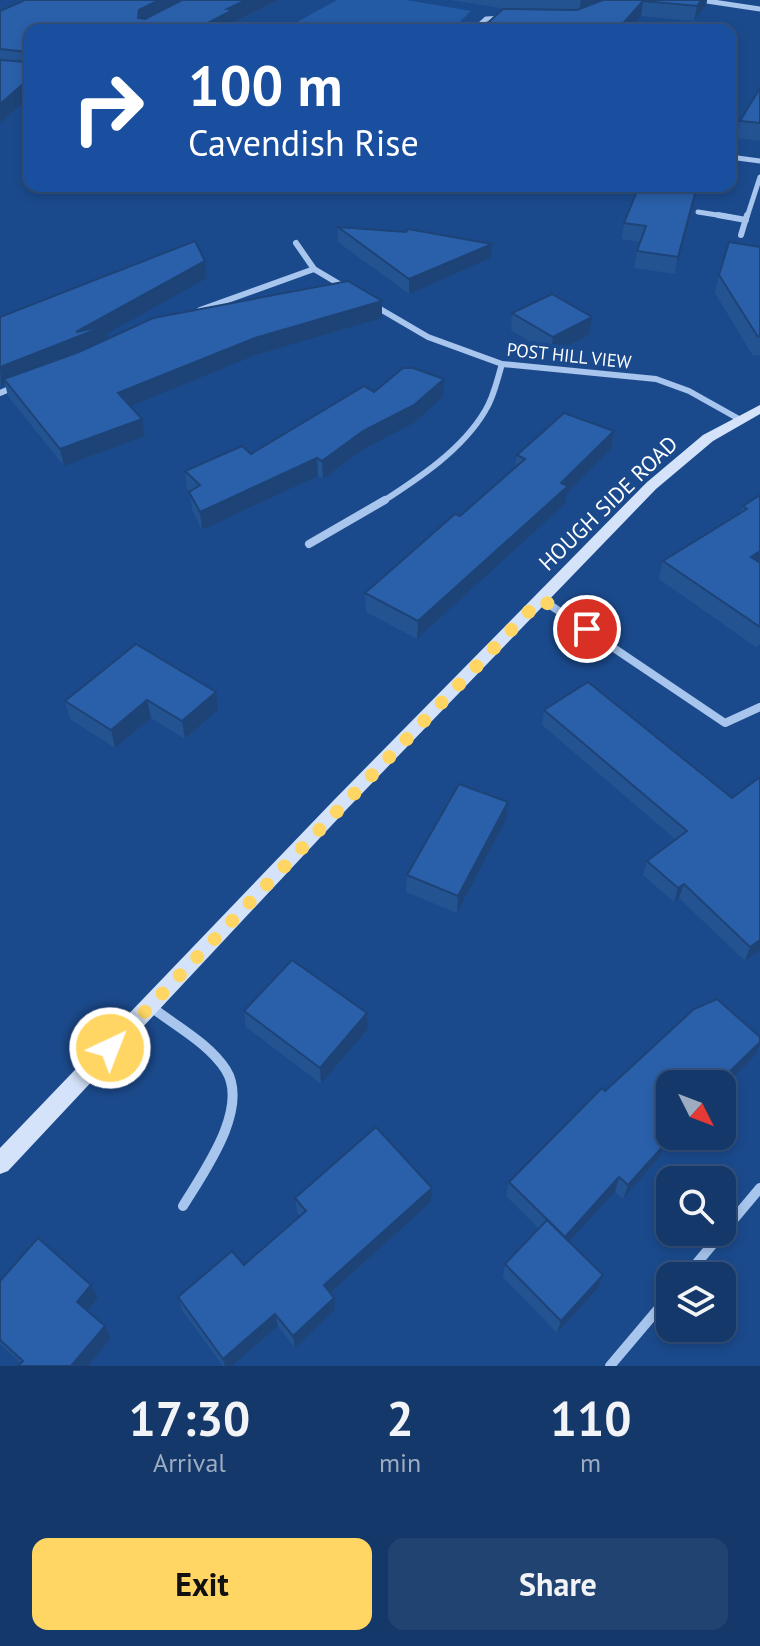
<!DOCTYPE html>
<html lang="en">
<head>
<meta charset="utf-8">
<style>
  body { margin:0; font-family:"PT Sans",sans-serif; background:#214371; color:#f1f3f6; height:100vh; display:flex; flex-direction:column; font-size:30px; white-space:nowrap }
  * { box-sizing:border-box; margin:0 }
  p { font-size:26px; color:#9dacc0 }
  .icon { flex:none; width:44px; height:44px; fill:none; stroke:currentColor; stroke-width:2; stroke-linecap:round; stroke-linejoin:round }
  .map { position:relative; height:1366px; overflow:hidden }
  .panel { display:flex; flex-direction:column; background:#143869; flex:1 }
  .panel>* { flex:none }
  .hud { position:absolute; left:24px; top:24px; width:712px; height:168px; border-radius:16px; box-shadow:0 4px 12px #0003,0 0 0 2px #33527d; background:#1a4fa0; color:#fff; overflow:hidden }
  .needle { width:52px; rotate:132deg }
  .tools { position:absolute; left:656px; top:1070px; display:grid; gap:16px }
  .tools a { display:grid; place-items:center; width:80px; height:80px; border-radius:16px; background:#143869; box-shadow:0 4px 12px #0003,0 0 0 2px #33527d; font-size:40px }
  .pin { position:absolute; display:grid; place-items:center; width:68px; height:68px; color:#fff; margin:-34px; border:4px solid #fff; border-radius:50%; box-shadow:0 2px 8px #0007 }
  .me { position:absolute; width:88px; margin:-44px; rotate:43deg; stroke-linejoin:round; filter:drop-shadow(0 0 6px #0008) }
  .turn { display:flex; align-items:center; gap:28px; height:168px; padding:0 32px; font-size:36px }
  .turn .icon { width:104px; height:104px; stroke-width:2.5 }
  .turn b { display:block; font-size:56px; line-height:68px }
  .eta { display:flex; justify-content:space-evenly; align-items:center; height:136px; text-align:center }
  .eta b { font-size:48px; font-weight:700; line-height:56px }
  .action { display:flex; gap:16px; margin-top:auto; padding:16px 32px }
  .action a { flex:1; height:92px; border-radius:16px; background:#ffd664; color:#111; font-size:32px; font-weight:700; line-height:92px; text-align:center }
  .action a+a { background:#214371; color:#f1f3f6 }
  .map>svg:first-child { display:block }
  .green { fill:#245ba5 }
  .lines { fill:none; stroke-linecap:round; stroke-linejoin:round }
  .minor-far3 { stroke:#a7c5ed; stroke-width:5 }
  .minor-far2 { stroke:#a7c5ed; stroke-width:6 }
  .minor-far1 { stroke:#a7c5ed; stroke-width:8 }
  .minor { stroke:#a7c5ed; stroke-width:10 }
  .secondary { fill:#d4e3fa; fill-rule:evenodd }
  .wall { fill:#245392 }
  .shaded-wall { fill:#1d4377 }
  .building { fill:#2a60aa; stroke:#1d4377; stroke-width:2 }
  .route { stroke:#ffd664; stroke-width:14; stroke-dasharray:0 25.2 }
  .labels { text-anchor:middle; stroke-width:8; stroke-linejoin:round; paint-order:stroke }
  .far-street-label { font-size:18px; fill:#fff; stroke:#1b4a8c }
  .street-label { font-size:22px; fill:#fff; stroke:#1b4a8c }
</style>
</head>
<body>
<div class="map">
<svg width="760" height="1366" viewBox="0 0 760 1366">
  <rect width="100%" height="100%" fill="#1b4a8c"/>
  <!-- green -->
  <path class="green" d="M337 0H406L471 11 451 30H283Z"/>
  <g class="lines">
    <!-- minor-far3 -->
    <g class="minor-far3">
      <path d="M700 0 760 9"/>
      <path d="M474 30 486 19 504 18"/>
      <path d="M730 157 760 161"/>
      <path d="M698 212 730 217"/>
      <path d="M747 217 760 177"/>
    </g>
    <!-- minor-far2 -->
    <g class="minor-far2">
      <path d="M718 215 746 220"/>
      <path d="M741 235 747 215"/>
      <path d="M296 243 314 269"/>
      <path d="M375 306 428 337 502 364 656 379 689 391 739 419"/>
      <path d="M200 310 314 269 346 288"/>
      <path d="M0 393 14 387"/>
      <path d="M382 502C419 478 462 450 485 411 494 397 497 380 502 364"/>
    </g>
    <!-- minor-far1 -->
    <g class="minor-far1">
      <path d="M309 544 385 500"/>
      <path d="M541 599 725 723 760 707"/>
    </g>
    <!-- minor -->
    <g class="minor">
      <path d="M150 1006C174 1025 209 1043 226 1070 250 1109 203 1173 183 1206"/>
      <path d="M686 1276 760 1188"/>
      <path d="M610 1366 670 1295"/>
    </g>
    <!-- secondary -->
    <path class="secondary" d="M760 405V414L713 441 656 489 346 810 8 1171 0 1174V1148L334 800 646 483 703 435Z"/>
  </g>
  <!-- wall -->
  <g class="wall">
    <path d="M25 0H278L234 22V26L30 30V97L0 123V11Z"/>
    <path d="M451 0H707L706 6 694 21 641 16 629 30H480L507 9Z"/>
    <path d="M760 88V141L736 138 740 121Z"/>
    <path d="M698 186 675 274 634 268 637 251 640 242 622 239 624 223Z"/>
    <path d="M338 227 491 258 409 294 338 242Z"/>
    <path d="M760 247V355L753 356 715 293 719 275Z"/>
    <path d="M205 261 207 278 107 334 108 339 382 301V318L256 355 130 406 142 419 145 436 64 466 8 396 5 384 0 386V317Z"/>
    <path d="M512 313 589 335 551 354 511 330Z"/>
    <path d="M443 397 414 423 364 449 323 479 318 476 202 530 192 510 190 491 187 489 185 471 251 454Z"/>
    <path d="M614 431 611 449 567 493 565 504 417 639 366 612 365 593 460 516 515 467 517 455Z"/>
    <path d="M760 495V644L756 647 659 579 663 561 741 512 743 506Z"/>
    <path d="M136 644 218 710 185 739 151 718 115 748 70 719 65 701Z"/>
    <path d="M544 710 732 798 760 777V950L745 961 679 898 674 902 643 875 647 861 675 839 542 725Z"/>
    <path d="M508 802 506 820 457 913 406 892 407 875Z"/>
    <path d="M244 1011 367 1013 368 1029 321 1084 246 1027Z"/>
    <path d="M760 1037V1046L756 1055 670 1136H673L665 1144 659 1158 623 1199 615 1192 569 1241 603 1275 598 1288 557 1333 503 1277 505 1264 539 1229 506 1196 509 1182 605 1091Z"/>
    <path d="M295 1198 431 1202 331 1293 335 1310 295 1348 278 1326 232 1366H223L182 1310 178 1297 244 1265 300 1216 297 1212Z"/>
    <path d="M0 1281 91 1285 98 1298 87 1310 105 1326 111 1338 88 1366H18L21 1363 0 1344Z"/>
  </g>
  <!-- shaded-wall -->
  <g class="shaded-wall">
    <path d="M159 0H189L141 25 138 18 139 10Z"/>
    <path d="M246 0H278L234 22V26L226 30H196L227 9Z"/>
    <path d="M581 0H604L579 13Z"/>
    <path d="M702 0H707L706 6 694 21 697 6Z"/>
    <path d="M643 1 641 16 629 30H617Z"/>
    <path d="M30 78V97L0 123V104Z"/>
    <path d="M697 186H698L675 274 678 257Z"/>
    <path d="M492 244 491 258 409 294V279Z"/>
    <path d="M205 261 207 278 107 334 109 344 4 379 5 384 1 386 0 367 76 332Z"/>
    <path d="M382 301V318L256 355 121 410 118 393 255 338Z"/>
    <path d="M592 317 589 335 551 354 553 337Z"/>
    <path d="M444 379 443 397 414 423 364 449 323 479 322 461 363 431Z"/>
    <path d="M142 419 145 436 64 466 60 449Z"/>
    <path d="M614 431 611 449 567 493 565 504 417 639 418 621Z"/>
    <path d="M317 458 318 476 202 530 200 512Z"/>
    <path d="M760 551V565L751 557Z"/>
    <path d="M216 692 218 710 185 739 182 721Z"/>
    <path d="M147 700 151 718 115 748 111 730Z"/>
    <path d="M508 802 506 820 457 913 458 896Z"/>
    <path d="M684 884 679 898 674 902 678 888Z"/>
    <path d="M760 940V950L745 961 750 947Z"/>
    <path d="M367 1013 368 1029 321 1084 320 1068Z"/>
    <path d="M760 1042V1046L756 1055 722 1088V1084H717Z"/>
    <path d="M670 1130V1136H673L665 1144 659 1158 623 1199 628 1185 660 1139Z"/>
    <path d="M619 1177 615 1192 561 1250 565 1237Z"/>
    <path d="M432 1188 431 1202 325 1298 324 1285Z"/>
    <path d="M603 1275 598 1288 557 1333 561 1321Z"/>
    <path d="M91 1285 98 1298 84 1314 77 1302Z"/>
    <path d="M334 1298 335 1310 295 1348 293 1336Z"/>
    <path d="M275 1314 278 1326 232 1366H225L223 1359Z"/>
    <path d="M105 1326 111 1338 88 1366H71Z"/>
  </g>
  <!-- building -->
  <g class="building">
    <path d="M25 0H159L139 10 138 18 145 19 182 0H246L227 9 233 10 196 29 202 30H30V55L28 52 0 49V11Z"/>
    <path d="M603 0H702L697 6 643 1 617 30H480L503 9 577 10Z"/>
    <path d="M0 60 27 62 30 60V78L0 104Z"/>
    <path d="M760 88V123L740 121Z"/>
    <path d="M639 186H697L678 257 637 251 646 226 624 223Z"/>
    <path d="M338 227 406 232 408 229 492 244 409 279Z"/>
    <path d="M195 241 205 261 76 332 105 326 0 367V317Z"/>
    <path d="M729 242 760 247V336L758 337 719 275Z"/>
    <path d="M348 281 382 301 255 338 118 393 142 419 60 449 4 379 79 352 153 318Z"/>
    <path d="M552 294 592 317 553 337 512 313Z"/>
    <path d="M403 368H413L444 379 414 405 363 431 322 461 317 458 200 512 189 492 200 485 185 471 242 446 251 454 364 386 374 392Z"/>
    <path d="M564 413 614 431 561 483 568 486 418 621 365 593 455 514 460 516 525 459 517 455Z"/>
    <path d="M760 495V551L751 557 760 563V627L663 561 747 509 743 506Z"/>
    <path d="M136 644 216 692 182 721 147 700 111 730 65 701Z"/>
    <path d="M588 682 732 798 760 777V940L750 947 684 884 678 888 647 861 687 831 544 710Z"/>
    <path d="M459 784 508 802 458 896 407 875Z"/>
    <path d="M292 960 367 1013 320 1068 244 1011Z"/>
    <path d="M717 999 760 1037V1042L717 1084H670V1130L660 1139 665 1144 628 1185 619 1177 565 1237 509 1182 602 1088 605 1091 694 1009Z"/>
    <path d="M376 1127 432 1188 324 1285 334 1298 293 1336 275 1314 223 1359 178 1297 232 1251 244 1265 306 1211 295 1198Z"/>
    <path d="M547 1220 603 1275 561 1321 505 1264Z"/>
    <path d="M38 1238 91 1285 77 1302 105 1326 71 1366H18L23 1361 0 1340V1281Z"/>
  </g>
  <g class="lines">
    <!-- route -->
    <path class="route" d="M110 1048 541 599 587 629"/>
  </g>
  <g class="labels">
    <!-- far-street labels -->
    <g class="far-street-label">
      <text transform="translate(569 356) rotate(6)" y="6">POST HILL VIEW</text>
    </g>
    <!-- street labels -->
    <g class="street-label">
      <text transform="translate(608 503) rotate(-44)" y="8">HOUGH SIDE ROAD</text>
    </g>
  </g>
</svg>
<div class="tools">
<a><svg class="needle" viewBox="-14 -14 28 28"><path d="M0-13l5 13h-10z" fill="#e53935"/><path d="M0 13l5-13h-10z" fill="#9dacc0"/></svg></a>
<a><svg class="icon" aria-label="search" viewBox="0 0 24 24"><circle cx="10" cy="10" r="6"/><path d="M15 15l6 6"/></svg></a>
<a><svg class="icon" aria-label="layers" viewBox="0 0 24 24"><path d="M12 4l9 5-9 5-9-5zM3 14l9 5 9-5"/></svg></a>
</div>
<div class="pin" style="left:587px;top:629px;background:#d93025"><svg class="icon" aria-label="arrive" viewBox="0 0 24 24"><path d="M6 21V4h12l-3 4 3 4H6"/></svg></div>
<svg class="me" style="left:110px;top:1048px" viewBox="-20 -20 40 40"><circle r="17" fill="#ffd664" stroke="#fff" stroke-width="3"/><path d="M0-11L8 9 0 5-8 9z" fill="#fff"/></svg>
<div class="hud">
<div class="turn"><svg class="icon" aria-label="right" viewBox="0 0 24 24"><path d="M7 20v-9h11M14 6l5 5-5 5"/></svg><div><b>100 m</b>Cavendish Rise</div></div>
</div>
</div>
<section class="panel">
<div class="eta">
<div><b>17:30</b><p>Arrival</p></div>
<div><b>2</b><p>min</p></div>
<div><b>110</b><p>m</p></div>
</div>
<div class="action"><a>Exit</a><a>Share</a></div>
</section>
</body>
</html>
